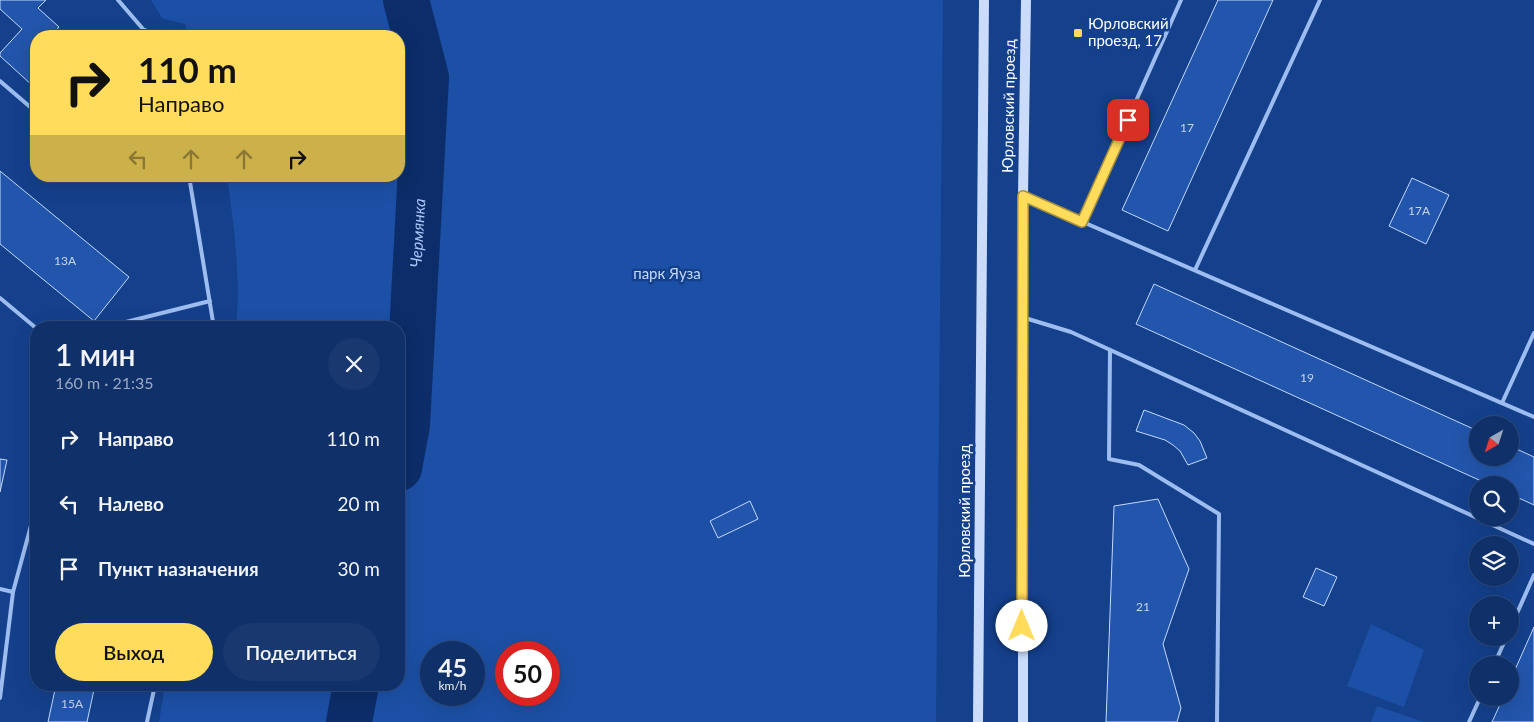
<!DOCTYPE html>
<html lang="ru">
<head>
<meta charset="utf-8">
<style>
  body { margin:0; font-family:Lato,sans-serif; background:#18386f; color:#f1f3f6; height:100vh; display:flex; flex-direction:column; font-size:19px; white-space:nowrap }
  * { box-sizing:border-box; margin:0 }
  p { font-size:16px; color:#9ba9c0 }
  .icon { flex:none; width:28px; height:28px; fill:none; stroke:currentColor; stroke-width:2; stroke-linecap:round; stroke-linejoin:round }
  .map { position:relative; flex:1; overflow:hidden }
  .side { position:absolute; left:30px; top:321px; width:375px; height:370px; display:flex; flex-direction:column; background:#0f3069; border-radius:20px; box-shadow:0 5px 20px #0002,0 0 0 1px #2f4b7d }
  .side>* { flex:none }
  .hud { position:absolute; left:30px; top:30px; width:375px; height:152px; border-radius:20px; box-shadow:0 5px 20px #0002,0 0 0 1px #2f4b7d; background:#ffdc5c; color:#111; overflow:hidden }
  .needle { width:32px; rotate:219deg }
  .buttons { position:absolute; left:1469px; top:416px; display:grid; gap:10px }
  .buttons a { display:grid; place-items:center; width:50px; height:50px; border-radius:50%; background:#0f3069; box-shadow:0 5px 20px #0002,0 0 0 1px #2f4b7d; font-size:25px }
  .speed { position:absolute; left:420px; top:641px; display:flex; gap:10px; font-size:25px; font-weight:700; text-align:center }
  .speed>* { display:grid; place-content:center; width:65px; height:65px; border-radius:50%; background:#0f3069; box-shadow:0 5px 20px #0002,0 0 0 1px #2f4b7d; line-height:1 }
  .speed small { font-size:12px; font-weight:400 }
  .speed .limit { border:8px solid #d22; background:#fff; color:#111 }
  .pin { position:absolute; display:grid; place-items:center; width:42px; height:42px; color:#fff; margin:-21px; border-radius:10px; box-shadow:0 2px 8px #0006 }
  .me { position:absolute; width:55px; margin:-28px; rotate:0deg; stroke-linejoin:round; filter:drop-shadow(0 0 4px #0008) }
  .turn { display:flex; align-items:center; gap:18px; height:105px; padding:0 25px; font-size:22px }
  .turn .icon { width:65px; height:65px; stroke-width:2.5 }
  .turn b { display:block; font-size:35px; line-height:42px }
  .lanes { display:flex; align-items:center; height:48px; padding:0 25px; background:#0003; justify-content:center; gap:25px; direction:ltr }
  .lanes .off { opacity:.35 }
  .round { display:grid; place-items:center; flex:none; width:52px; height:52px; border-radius:26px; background:#18386f }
  .summary { display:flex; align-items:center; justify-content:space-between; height:85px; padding:0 25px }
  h1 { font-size:30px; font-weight:600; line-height:38px }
  .cta { display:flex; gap:10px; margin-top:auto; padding:10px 25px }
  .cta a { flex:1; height:58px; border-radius:30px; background:#ffdc5c; color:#111; font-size:20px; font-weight:600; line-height:58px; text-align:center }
  .cta a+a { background:#18386f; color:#f1f3f6 }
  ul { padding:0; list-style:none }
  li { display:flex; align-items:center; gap:15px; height:65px; padding:0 25px }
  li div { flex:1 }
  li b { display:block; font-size:19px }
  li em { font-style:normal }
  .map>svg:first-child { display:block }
  .green { fill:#1c50a6; fill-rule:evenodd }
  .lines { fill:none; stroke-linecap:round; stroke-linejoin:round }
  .river { stroke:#0c2d69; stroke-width:46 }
  .building { fill:#2255ac; stroke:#c4d9fc }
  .lane { stroke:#9dbdf0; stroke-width:4 }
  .secondary { stroke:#cbdcfb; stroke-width:10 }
  .route-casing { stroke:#a68f3c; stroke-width:12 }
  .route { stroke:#ffdc5c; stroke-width:9 }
  .poi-dot { fill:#ffdc5c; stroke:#14408c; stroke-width:2 }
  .labels { text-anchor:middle; stroke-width:5; stroke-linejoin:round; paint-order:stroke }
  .number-label { font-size:12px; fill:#c8d4ea }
  .poi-label { font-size:15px; fill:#fff; stroke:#14408c; text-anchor:start }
  .street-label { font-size:15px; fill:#fff; stroke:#14408c }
  .park-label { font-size:15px; fill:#c4d9fc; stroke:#14408c }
  .water-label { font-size:16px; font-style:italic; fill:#a9c7f7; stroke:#14408c }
</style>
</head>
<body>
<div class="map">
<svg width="1534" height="722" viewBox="0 0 1534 722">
  <rect width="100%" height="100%" fill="#14408c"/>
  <!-- green -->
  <g class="green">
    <path d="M151 0H943L936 722H159L165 685H399V328L236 327C241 277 234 226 227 176H399V36H189L185 24 162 18ZM431 652H474V695H431ZM506 652H549V695H506Z"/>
    <path d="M1371 624 1424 650 1404 707 1347 686Z"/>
    <path d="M1377 706 1424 722H1371Z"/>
  </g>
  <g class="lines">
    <!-- river -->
    <g class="river">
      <path id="s1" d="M399 468 407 425 426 77 406 0"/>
      <path d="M349 722 356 685"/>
    </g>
  </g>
  <!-- building -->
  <g class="building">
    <path d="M0 0H46L38 8 59 27 51 36H36V83L33 86 0 56V53L22 29 0 9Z"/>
    <path d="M1218 0H1273L1168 231 1122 210Z"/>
    <path d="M0 171 129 277 94 321 0 244Z"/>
    <path d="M1412 178 1449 195 1426 244 1389 226Z"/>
    <path d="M1154 284 1478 431V458H1510V446L1534 457V505L1510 494V485H1490L1136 324Z"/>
    <path d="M1144 410 1184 425 1194 433 1200 441 1207 458 1188 465 1180 451 1173 445 1165 440 1136 431Z"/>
    <path d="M0 459 7 460 0 492Z"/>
    <path d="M1158 499 1189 569 1163 644 1181 708 1177 722H1106L1114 506Z"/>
    <path d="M750 501 758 519 718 538 710 521Z"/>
    <path d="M1316 568 1337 577 1324 606 1303 597Z"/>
    <path d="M1534 627V722H1492L1503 698H1510V681Z"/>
    <path d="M56 685H95L87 722H48Z"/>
  </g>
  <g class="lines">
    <!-- lane -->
    <g class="lane">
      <path d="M118 0 149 36"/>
      <path d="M137 36 145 30"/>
      <path d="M0 81 36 112"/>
      <path d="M189 176 214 328"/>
      <path d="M1025 197 1534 417"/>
      <path d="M1082 222 1181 0"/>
      <path d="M1195 270 1320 0"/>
      <path d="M0 298 36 328"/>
      <path d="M1025 318 1071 332 1534 544"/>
      <path d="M111 328 114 325 210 301"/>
      <path d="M1110 350 1109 459 1139 465 1219 514 1217 722"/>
      <path d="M1502 403 1534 333"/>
      <path d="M0 589 13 592"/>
      <path d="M1510 629 1534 575"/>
      <path d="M1494 665 1506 638"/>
      <path d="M0 698 13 592 36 507"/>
      <path d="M147 722 155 685"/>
      <path d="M1469 722 1480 698"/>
    </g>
    <!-- secondary -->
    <g class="secondary">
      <path d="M978 722 984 0"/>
      <path d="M1023 722V196L1026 0"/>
    </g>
  </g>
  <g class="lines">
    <defs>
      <path id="route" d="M1022 626 1023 196 1082 222 1128 120"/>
    </defs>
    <!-- route casing -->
    <use href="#route" class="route-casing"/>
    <!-- route -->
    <use href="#route" class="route"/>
  </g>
  <!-- markers -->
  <rect class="poi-dot" x="1073" y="28" width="10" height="10" rx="2.5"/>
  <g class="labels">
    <!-- number labels -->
    <g class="number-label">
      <text x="1187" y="132">17</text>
      <text x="1419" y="215">17А</text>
      <text x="65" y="265">13А</text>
      <text x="1307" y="382">19</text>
      <text x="1143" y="611">21</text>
      <text x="72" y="708">15А</text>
    </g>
    <!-- poi labels -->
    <g class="poi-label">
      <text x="1088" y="29">Юрловский<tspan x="1088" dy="17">проезд, 17</tspan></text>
    </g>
    <!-- street labels -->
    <g class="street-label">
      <text transform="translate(1009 106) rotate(-89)" y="5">Юрловский проезд</text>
      <text transform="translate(965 511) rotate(-90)" y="5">Юрловский проезд</text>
    </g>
    <!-- park labels -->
    <g class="park-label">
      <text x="667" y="279">парк Яуза</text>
    </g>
    <!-- water labels -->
    <g class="water-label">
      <text dy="6" stroke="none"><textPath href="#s1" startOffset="236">Чермянка</textPath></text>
    </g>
  </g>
</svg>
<div class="buttons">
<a><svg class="needle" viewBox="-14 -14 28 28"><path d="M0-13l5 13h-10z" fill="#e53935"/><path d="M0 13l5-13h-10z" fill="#9ba9c0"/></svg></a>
<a><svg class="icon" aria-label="search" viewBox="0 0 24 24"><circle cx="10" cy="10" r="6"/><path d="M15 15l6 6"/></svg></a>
<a><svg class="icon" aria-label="layers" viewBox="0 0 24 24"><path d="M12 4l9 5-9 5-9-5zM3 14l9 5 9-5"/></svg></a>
<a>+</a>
<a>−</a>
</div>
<div class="speed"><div>45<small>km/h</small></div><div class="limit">50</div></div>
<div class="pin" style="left:1128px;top:120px;background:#d93025"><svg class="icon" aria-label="arrive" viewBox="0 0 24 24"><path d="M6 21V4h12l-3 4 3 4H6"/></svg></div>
<svg class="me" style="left:1022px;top:626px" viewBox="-20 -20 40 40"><circle r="19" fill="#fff"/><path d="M0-13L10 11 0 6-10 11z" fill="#ffdc5c"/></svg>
<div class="hud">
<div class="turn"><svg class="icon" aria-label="right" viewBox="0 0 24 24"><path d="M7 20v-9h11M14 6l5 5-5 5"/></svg><div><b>110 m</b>Направо</div></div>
<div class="lanes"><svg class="icon off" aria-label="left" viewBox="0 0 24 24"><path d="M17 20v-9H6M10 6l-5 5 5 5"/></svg><svg class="icon off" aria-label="ahead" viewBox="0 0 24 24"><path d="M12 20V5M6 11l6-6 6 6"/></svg><svg class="icon off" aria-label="ahead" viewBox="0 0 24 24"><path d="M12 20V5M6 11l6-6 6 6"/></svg><svg class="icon" aria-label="right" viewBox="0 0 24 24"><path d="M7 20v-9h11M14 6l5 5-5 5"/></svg></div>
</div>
<section class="side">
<div class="summary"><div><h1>1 мин</h1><p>160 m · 21:35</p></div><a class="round"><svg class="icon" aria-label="close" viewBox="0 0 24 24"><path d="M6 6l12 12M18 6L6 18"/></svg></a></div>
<ul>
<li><svg class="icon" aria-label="right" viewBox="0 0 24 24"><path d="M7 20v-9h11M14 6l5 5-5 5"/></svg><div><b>Направо</b></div><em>110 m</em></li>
<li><svg class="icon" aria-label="left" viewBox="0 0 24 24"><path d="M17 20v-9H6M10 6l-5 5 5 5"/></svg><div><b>Налево</b></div><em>20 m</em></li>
<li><svg class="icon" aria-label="arrive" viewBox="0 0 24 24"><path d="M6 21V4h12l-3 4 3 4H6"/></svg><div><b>Пункт назначения</b></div><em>30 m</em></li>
</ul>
<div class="cta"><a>Выход</a><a>Поделиться</a></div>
</section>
</div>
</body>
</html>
